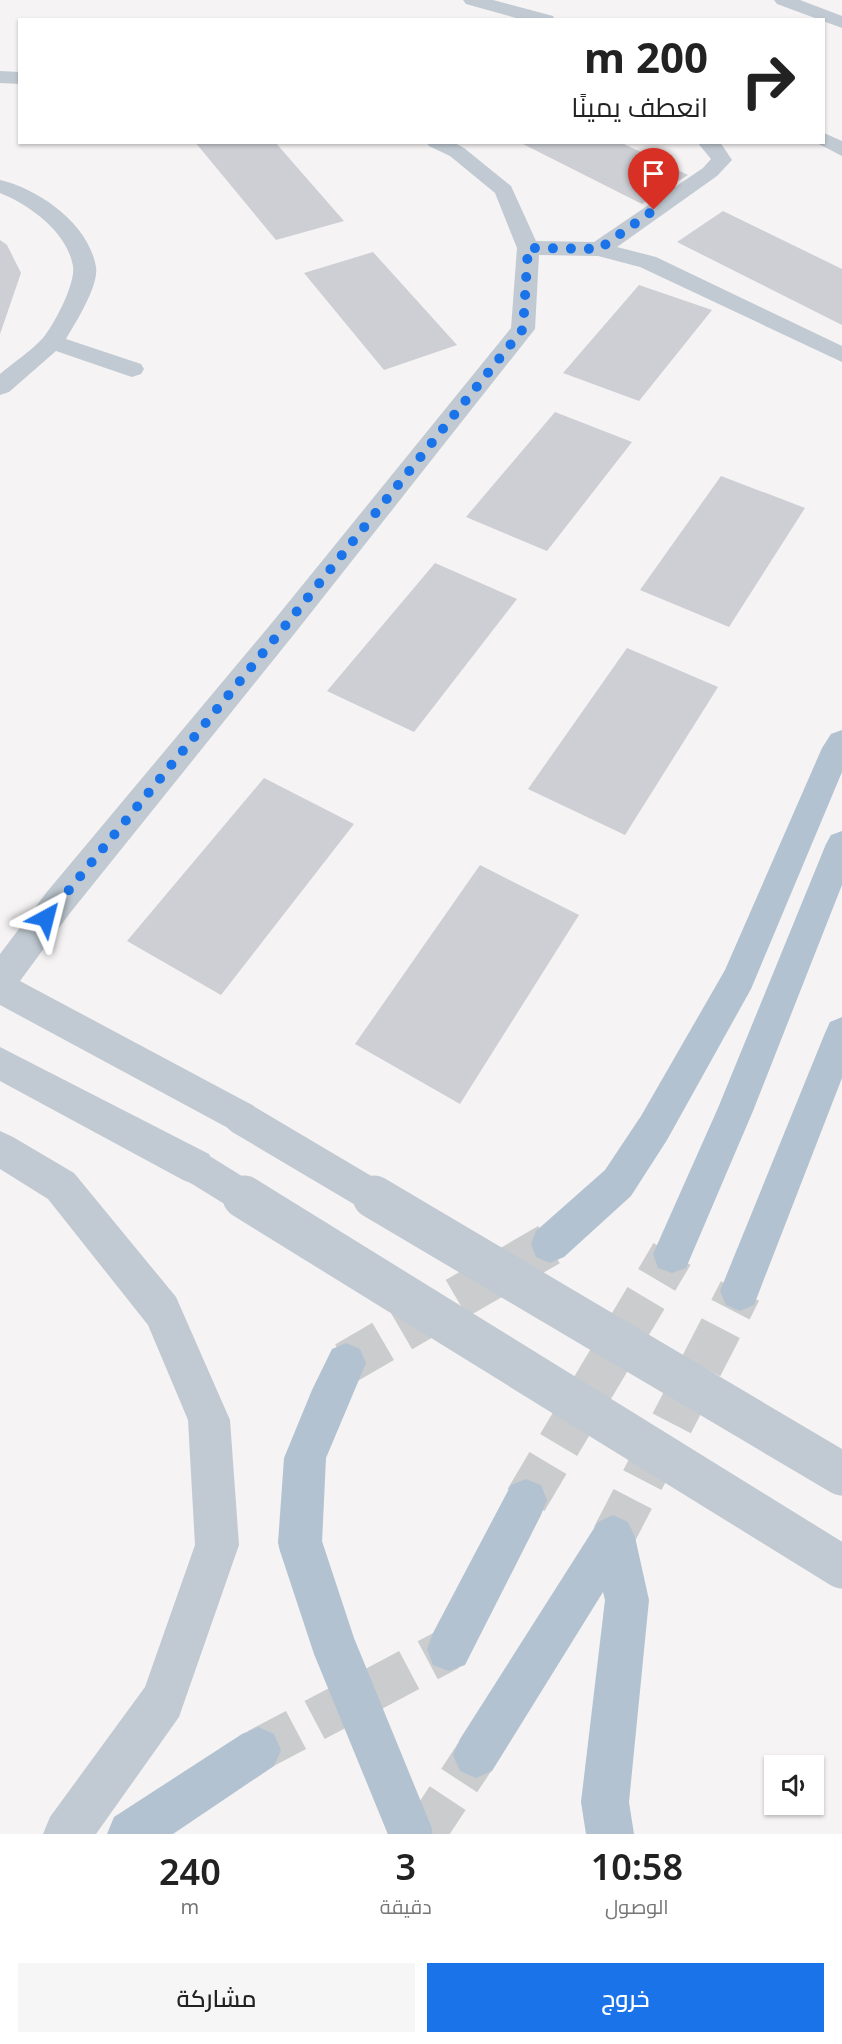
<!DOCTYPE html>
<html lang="ar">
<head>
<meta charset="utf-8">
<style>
  body { margin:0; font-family:"Noto Sans",Cairo,sans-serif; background:#f6f6f6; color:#222; direction:rtl; height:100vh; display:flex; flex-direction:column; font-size:22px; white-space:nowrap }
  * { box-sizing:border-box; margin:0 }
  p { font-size:20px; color:#767676 }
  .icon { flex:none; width:33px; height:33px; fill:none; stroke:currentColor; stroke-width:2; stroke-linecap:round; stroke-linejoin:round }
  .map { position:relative; height:1834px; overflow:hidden; direction:ltr }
  .details { display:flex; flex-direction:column; background:#fff; flex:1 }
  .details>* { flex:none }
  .banner { position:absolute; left:18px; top:18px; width:807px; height:126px; border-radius:0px; box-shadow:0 2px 4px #0004; direction:rtl; background:#fff; color:#222; overflow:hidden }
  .buttons { position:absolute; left:764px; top:1755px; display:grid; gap:12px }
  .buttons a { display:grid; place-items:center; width:60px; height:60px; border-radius:0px; background:#fff; box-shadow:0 2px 4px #0004; font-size:30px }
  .pin { position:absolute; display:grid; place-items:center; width:51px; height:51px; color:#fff; margin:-62px -26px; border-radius:50% 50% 50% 0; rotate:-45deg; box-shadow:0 0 6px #0007 }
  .pin .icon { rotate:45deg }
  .me { position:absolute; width:66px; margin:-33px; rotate:38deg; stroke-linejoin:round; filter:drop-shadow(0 0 4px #0008) }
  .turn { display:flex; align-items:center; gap:21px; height:126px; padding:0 18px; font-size:27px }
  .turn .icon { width:78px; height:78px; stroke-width:2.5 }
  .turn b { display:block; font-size:42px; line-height:51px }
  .eta { display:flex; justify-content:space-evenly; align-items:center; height:102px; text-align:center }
  .eta b { font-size:36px; font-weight:600; line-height:42px }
  .cta { display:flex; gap:12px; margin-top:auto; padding:12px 18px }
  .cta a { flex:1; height:69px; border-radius:0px; background:#1a73e8; color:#fff; font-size:24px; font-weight:600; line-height:69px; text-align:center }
  .cta a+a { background:#f6f6f6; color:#222 }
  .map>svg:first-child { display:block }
  .building { fill:#cdcfd5 }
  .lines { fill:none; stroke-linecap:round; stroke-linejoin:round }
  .major-tunnel { stroke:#caccce; stroke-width:43; stroke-dasharray:43 21; stroke-linecap:butt }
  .minor { fill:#c1cad2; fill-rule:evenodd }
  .major { fill:#b3c2d1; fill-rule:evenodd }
  .minor-bridge-far1 { stroke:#c1cad2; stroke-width:33 }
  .minor-bridge { stroke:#c1cad2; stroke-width:43 }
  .major-bridge { stroke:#b3c2d1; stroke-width:43 }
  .route { stroke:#1a73e8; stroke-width:10; stroke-dasharray:0 18 }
</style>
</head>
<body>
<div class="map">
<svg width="842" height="1834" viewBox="0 0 842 1834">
  <rect width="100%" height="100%" fill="#f5f3f3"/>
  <!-- building -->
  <g class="building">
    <path d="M195 142H275L344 221 276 240Z"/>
    <path d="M519 142H620L688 175 642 204Z"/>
    <path d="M723 211 842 269V325L677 242Z"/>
    <path d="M0 240 7 245 21 273 0 334Z"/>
    <path d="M373 252 457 345 384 370 304 273Z"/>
    <path d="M639 285 712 310 639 401 563 373Z"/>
    <path d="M555 412 632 442 547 551 466 517Z"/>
    <path d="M721 476 805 508 729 627 640 590Z"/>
    <path d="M435 563 517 599 414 732 327 691Z"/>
    <path d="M627 648 718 687 625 835 528 789Z"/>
    <path d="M264 778 354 824 221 995 127 941Z"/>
    <path d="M480 865 579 915 460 1104 355 1044Z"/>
  </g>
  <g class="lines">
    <!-- major-tunnel -->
    <g class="major-tunnel">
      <path d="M346 1363 550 1244"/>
      <path d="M526 1500 672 1254"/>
      <path d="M613 1537 740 1291"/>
      <path d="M258 1750 449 1649"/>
      <path d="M424 1834 476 1755"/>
    </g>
    <!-- minor -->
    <g class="minor">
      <path d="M463 0H493L553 16 555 20H523L466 4Z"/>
      <path d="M774 0H800L842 16V28L777 4Z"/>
      <path d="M0 71 20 72V84L0 83Z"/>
      <path d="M824 133 842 141V156L817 143 824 142Z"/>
      <path d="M426 142H453L464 148 511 186 536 241 594 242 703 168 711 159 697 142H720L732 160 717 176 617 247 656 257 842 346V362L640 267 598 256 539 255 535 329 531 334 295 633 70 913 20 981 254 1106 259 1118 254 1130 241 1135 0 1005V954L46 893 275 619 511 328 517 248 495 193 450 156 429 146Z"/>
      <path d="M0 180C39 189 89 224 96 267 99 286 76 322 66 339L141 364 144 369 141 374 132 377 123 374 56 351 9 392 0 395V374C14 362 31 351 43 338 54 325 76 283 73 266 67 232 30 205 0 193Z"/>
      <path d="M0 1047 209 1154 215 1167 209 1180 196 1185 183 1180 0 1081Z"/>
      <path d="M0 1131 13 1137 74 1173 176 1297 230 1420 239 1545 179 1717 96 1834H43L50 1817 145 1687 195 1545 188 1420 148 1325 48 1199 0 1169Z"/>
    </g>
    <!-- major -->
    <g class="major">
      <path d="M842 730V772L751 989 667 1140 631 1196 564 1257 550 1263 536 1257 531 1244 536 1231 605 1170 641 1116 725 970 822 748 831 734Z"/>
      <path d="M842 831V885L753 1111 686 1268 672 1273 658 1268 653 1254 718 1108 826 844 831 835Z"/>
      <path d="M842 1017V1078L754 1305 740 1311 726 1305 720 1291 825 1033 830 1022Z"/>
      <path d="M346 1343 360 1349 366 1363 326 1458 322 1543 315 1558 300 1565 285 1558 278 1543 284 1458 312 1390 332 1349Z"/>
      <path d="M526 1479 541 1485 547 1500 541 1515 465 1665 449 1671 433 1665 427 1649 433 1633 511 1485Z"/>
      <path d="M613 1515 628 1522 635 1537 649 1600 629 1802 634 1834H586L581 1802 605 1600 603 1592 492 1771 476 1778 460 1771 453 1755 460 1739 598 1522Z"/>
      <path d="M258 1727 274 1734 281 1750 274 1766 173 1834H107L114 1817 242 1734Z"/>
    </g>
    <!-- minor-bridge-far1 -->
    <g class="minor-bridge-far1">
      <path d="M241 1118 376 1198"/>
      <path d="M196 1167 246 1198"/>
    </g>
    <!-- minor-bridge -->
    <g class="minor-bridge">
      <path d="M244 1197 842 1567"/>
      <path d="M374 1197 842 1474"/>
    </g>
    <!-- major-bridge -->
    <path class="major-bridge" d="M300 1543 334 1646 411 1834"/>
  </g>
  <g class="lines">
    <!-- route -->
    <path class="route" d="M46 918 285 626 523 329 528 248 599 249 654 210"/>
  </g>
</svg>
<div class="buttons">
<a><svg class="icon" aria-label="sound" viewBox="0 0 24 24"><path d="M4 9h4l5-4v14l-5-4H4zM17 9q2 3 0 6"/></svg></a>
</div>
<div class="pin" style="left:654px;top:210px;background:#d93025"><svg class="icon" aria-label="arrive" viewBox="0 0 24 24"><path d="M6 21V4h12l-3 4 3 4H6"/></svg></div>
<svg class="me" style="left:46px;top:918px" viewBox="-20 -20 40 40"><path d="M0-17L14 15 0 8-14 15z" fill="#1a73e8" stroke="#fff" stroke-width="4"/></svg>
<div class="banner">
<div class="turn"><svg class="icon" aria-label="right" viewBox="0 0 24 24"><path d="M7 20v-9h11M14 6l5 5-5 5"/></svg><div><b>200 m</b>انعطف يمينًا</div></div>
</div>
</div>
<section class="details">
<div class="eta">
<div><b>10:58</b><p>الوصول</p></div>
<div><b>3</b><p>دقيقة</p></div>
<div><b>240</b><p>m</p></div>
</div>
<div class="cta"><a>خروج</a><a>مشاركة</a></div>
</section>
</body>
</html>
